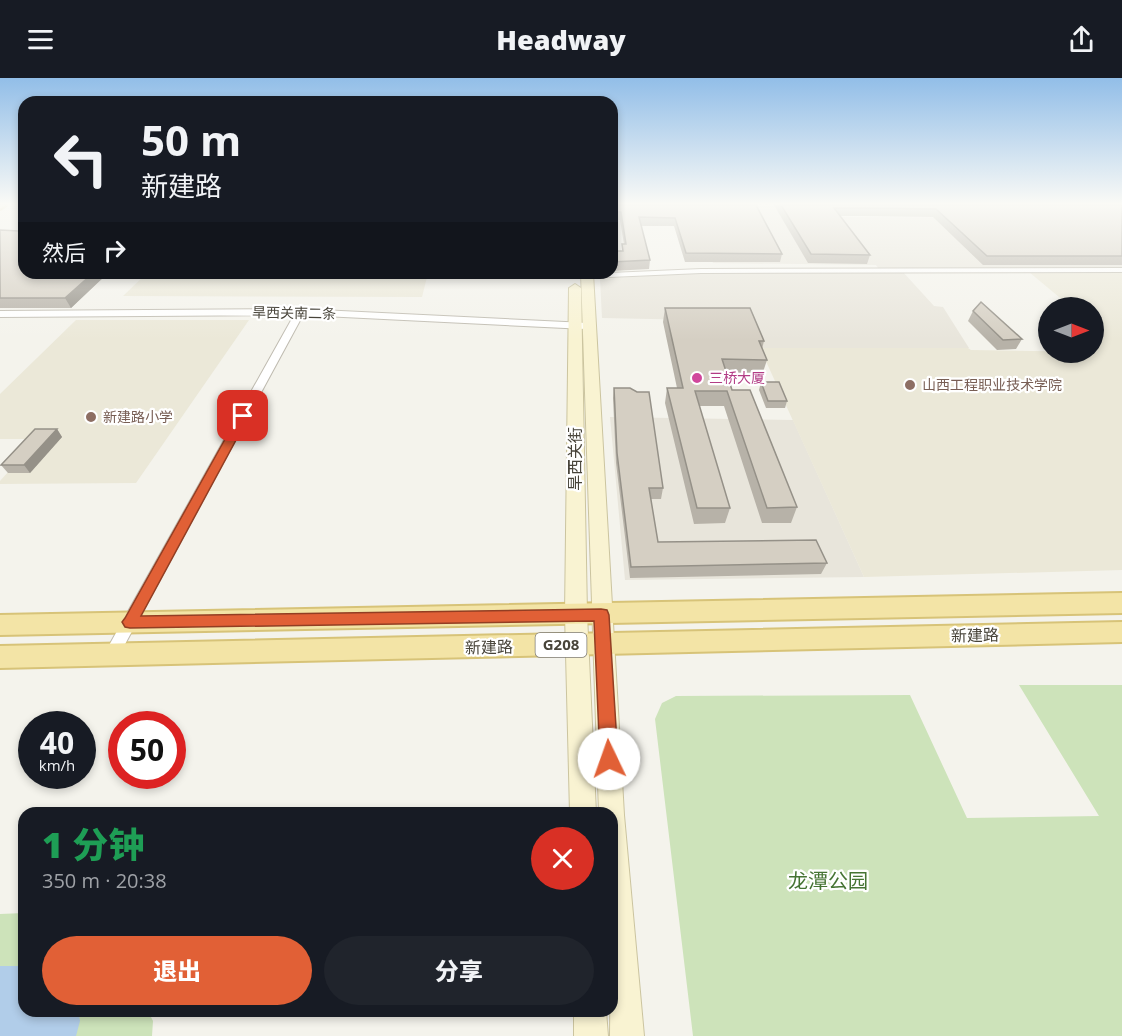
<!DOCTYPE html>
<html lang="zh">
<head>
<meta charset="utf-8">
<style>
  body { margin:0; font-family:"Open Sans","Noto Sans SC",sans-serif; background:#20242c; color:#f1f3f6; height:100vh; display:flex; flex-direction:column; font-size:22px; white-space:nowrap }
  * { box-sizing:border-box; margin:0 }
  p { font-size:20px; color:#9ea1a6 }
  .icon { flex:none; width:33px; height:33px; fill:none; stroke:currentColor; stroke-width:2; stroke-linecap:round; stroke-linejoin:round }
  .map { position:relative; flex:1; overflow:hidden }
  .drawer { position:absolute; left:18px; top:729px; width:600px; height:210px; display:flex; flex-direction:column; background:#171b24; border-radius:18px; box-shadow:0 3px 9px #0003 }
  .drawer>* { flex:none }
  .guide { position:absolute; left:18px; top:18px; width:600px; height:183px; border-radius:18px; box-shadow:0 3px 9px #0003; background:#171b24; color:#f1f3f6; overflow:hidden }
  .needle { width:39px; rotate:90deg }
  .buttons { position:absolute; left:1038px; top:219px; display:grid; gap:12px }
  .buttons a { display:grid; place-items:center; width:66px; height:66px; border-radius:50%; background:#171b24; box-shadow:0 3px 9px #0003; font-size:30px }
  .speed { position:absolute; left:18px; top:633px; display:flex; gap:12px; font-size:30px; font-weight:700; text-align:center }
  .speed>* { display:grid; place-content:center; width:78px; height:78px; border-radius:50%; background:#171b24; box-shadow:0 3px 9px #0003; line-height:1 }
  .speed small { font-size:15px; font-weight:400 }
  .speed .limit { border:9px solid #d22; background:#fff; color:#111 }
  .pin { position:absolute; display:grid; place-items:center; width:51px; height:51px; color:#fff; margin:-26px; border-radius:12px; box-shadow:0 3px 9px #0006 }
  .me { position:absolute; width:66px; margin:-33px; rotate:357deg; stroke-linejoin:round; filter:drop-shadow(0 0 4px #0008) }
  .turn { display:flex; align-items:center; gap:21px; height:126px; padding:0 24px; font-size:27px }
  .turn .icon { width:78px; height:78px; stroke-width:2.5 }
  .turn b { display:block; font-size:42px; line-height:51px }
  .then { display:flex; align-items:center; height:57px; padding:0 24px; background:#0003; gap:12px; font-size:22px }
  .round { display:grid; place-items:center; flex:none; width:63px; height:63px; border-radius:32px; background:#20242c }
  .head { display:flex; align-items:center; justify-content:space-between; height:102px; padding:0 24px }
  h1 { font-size:36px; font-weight:800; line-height:45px; color:#1e9e55 }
  .cta { display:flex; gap:12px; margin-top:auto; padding:12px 24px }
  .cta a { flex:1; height:69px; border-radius:36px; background:#e16036; color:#fff; font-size:24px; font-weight:800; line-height:69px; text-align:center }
  .cta a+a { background:#20242c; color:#f1f3f6 }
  header { display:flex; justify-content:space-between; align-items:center; height:78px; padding:0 24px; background:#171b24; font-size:27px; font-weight:800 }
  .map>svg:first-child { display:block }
  .residential { fill:#e8e5db }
  .education { fill:#ebe8d8 }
  .green { fill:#cde3ba }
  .water { fill:#b1cde9 }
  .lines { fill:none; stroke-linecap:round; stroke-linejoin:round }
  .minor-casing { stroke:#bfbbb0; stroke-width:2 }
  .secondary-casing { stroke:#cbc49f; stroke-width:2 }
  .primary-casing { stroke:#d7c378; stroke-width:4 }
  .minor { fill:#fff; fill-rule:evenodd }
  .secondary { fill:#f9f3d2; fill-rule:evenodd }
  .primary { fill:#f3e4a6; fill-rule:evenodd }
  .wall { fill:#b7b2a8 }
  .shaded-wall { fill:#959188 }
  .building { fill:#d5cfc3; stroke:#959188; stroke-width:1.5 }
  .route { fill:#e16036; stroke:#923e23; stroke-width:1.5 }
  .hotel-dot { fill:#d1479c; stroke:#fff; stroke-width:2 }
  .education-dot { fill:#8d6e63; stroke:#fff; stroke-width:2 }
  .labels { text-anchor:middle; stroke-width:4.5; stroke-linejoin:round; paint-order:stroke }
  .far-street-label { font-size:14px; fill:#48443a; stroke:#fff }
  .far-hotel-label { font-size:14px; fill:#b23c85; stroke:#fff; text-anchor:start }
  .far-education-label { font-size:14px; fill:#785e54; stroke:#fff; text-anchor:start }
  .shield { fill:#fff; stroke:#7f7c75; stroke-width:1.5 }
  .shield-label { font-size:15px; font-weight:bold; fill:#48443a }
  .street-label { font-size:16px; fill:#48443a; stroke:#fff }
  .near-park-label { font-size:20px; fill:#467434; stroke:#fff }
</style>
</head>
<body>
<header><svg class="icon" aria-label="menu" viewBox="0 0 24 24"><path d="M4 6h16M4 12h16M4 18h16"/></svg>Headway<svg class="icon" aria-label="share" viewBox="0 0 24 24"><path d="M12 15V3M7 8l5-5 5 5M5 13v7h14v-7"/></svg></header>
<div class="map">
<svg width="1122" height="958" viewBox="0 0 1122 958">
  <rect width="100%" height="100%" fill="#f4f3ec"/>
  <!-- residential -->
  <g class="residential">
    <path d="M643 127H820L839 139 1122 140V190H878L876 187 713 185 702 155Z"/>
    <path d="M903 194 934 228 943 229 969 270H760L748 243 602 240 600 201 695 195Z"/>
    <path d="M610 339 793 342 864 499 625 502Z"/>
  </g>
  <!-- education -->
  <g class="education">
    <path d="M1029 194 1122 195V492L864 499 760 270H968L971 272 1094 274V230L1071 229Z"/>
    <path d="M147 195H428L422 219 123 218Z"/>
    <path d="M76 242H249L136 405 0 406V403L38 361H0V316Z"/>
  </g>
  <!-- green -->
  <g class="green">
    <path d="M1019 607H1122V958H693L655 641 662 625 676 618 910 617 967 740 1099 738Z"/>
    <path d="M24 835V933H148L153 943 152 958H0V836Z"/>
  </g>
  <!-- water -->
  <path class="water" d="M0 888H24V933H78L80 943 76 958H0Z"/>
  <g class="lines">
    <defs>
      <g id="minor">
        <path d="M1122 190V194L701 195 587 200 583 198 587 196 701 191Z"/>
        <path d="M300 231 586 245 590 248 586 251 303 237 117 581 112 583 107 581 104 576 107 571 294 237 0 239V233Z"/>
      </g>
      <g id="secondary">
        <path d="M581 195H593L624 737 644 958H610L612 735H599Z"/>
        <path d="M575 206 581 210 587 536 596 735H570L565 536 569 210Z"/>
        <path d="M574 933H606L608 958H574Z"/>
      </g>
      <g id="primary">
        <path d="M0 127H6L0 131Z"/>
        <path d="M1122 515V535L0 557V537Z"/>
        <path d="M1122 544V564L0 590V568Z"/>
      </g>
    </defs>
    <!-- minor casing -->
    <use href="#minor" class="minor-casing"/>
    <!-- secondary casing -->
    <use href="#secondary" class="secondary-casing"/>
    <!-- primary casing -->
    <use href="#primary" class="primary-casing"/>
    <!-- minor -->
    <use href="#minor" class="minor"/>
    <!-- secondary -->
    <use href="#secondary" class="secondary"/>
    <!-- primary -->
    <use href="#primary" class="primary"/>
  </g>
  <!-- wall -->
  <g class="wall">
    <path d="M612 127H756L782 176 780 184H685L674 148H641L650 182 649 191 612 193V173H622V166H624L620 142H612Z"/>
    <path d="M774 127H1122V187H983L933 139 864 138H840L870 177 867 186 808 185Z"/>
    <path d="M0 152 19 153 24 195H108L71 230H0Z"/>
    <path d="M665 230 764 263 762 271 767 282 762 297 727 296 732 312 797 429 791 445H762L724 328H699L730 430 725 445 694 446 665 325 667 310H677L663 244Z"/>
    <path d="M973 233 1022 261 1016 271 997 272 968 243Z"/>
    <path d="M761 304 787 323 785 330H766L759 312Z"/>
    <path d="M614 310 663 410 661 421H651L658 464 827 485 821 496 630 500 616 385 613 320Z"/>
    <path d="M57 351 62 359 30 395H8L1 387Z"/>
  </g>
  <!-- shaded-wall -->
  <g class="shaded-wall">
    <path d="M93 195H108L71 230 65 220Z"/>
    <path d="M57 351 62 359 30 395 24 387Z"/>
  </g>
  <!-- building -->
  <g class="building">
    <path d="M612 127H756L782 176 686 175 675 140 639 139 650 182 612 184V173H623L622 166H626L621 134H612Z"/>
    <path d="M781 127H1122V178H987L936 131 866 130H834L870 177 811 176Z"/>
    <path d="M21 150H24V195H93L65 220H0V152L19 153Z"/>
    <path d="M981 224 1022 261 1003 262 973 233Z"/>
    <path d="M665 230H750L764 263H759L767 282 722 281 732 312H750L797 429 767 430 727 313H695L730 430H697L667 310H683Z"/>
    <path d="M761 304H779L787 323H768Z"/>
    <path d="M614 310H630L637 314H649L663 410H649L658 464 816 462 827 485 631 489 617 375Z"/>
    <path d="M35 351H57L24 387H1Z"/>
  </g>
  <!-- sky -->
  <linearGradient id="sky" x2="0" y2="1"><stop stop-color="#92bee8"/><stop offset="0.48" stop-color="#fafaf6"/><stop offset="1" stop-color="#fafaf6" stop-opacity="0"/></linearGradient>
  <rect width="1122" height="262" fill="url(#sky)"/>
  <!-- route -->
  <path class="route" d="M243 334 249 338 141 538 601 531 607 532 609 537 618 681 615 687 609 689 603 687 600 681 594 543 130 550 125 549 122 544 125 540 238 338Z"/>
  <!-- markers -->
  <circle class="hotel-dot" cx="697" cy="300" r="6"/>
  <g class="education-dot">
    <circle cx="910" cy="307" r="6"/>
    <circle cx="91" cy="339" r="6"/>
  </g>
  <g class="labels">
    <!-- far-street labels -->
    <g class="far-street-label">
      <text transform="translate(294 235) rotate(1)" y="5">旱西关南二条</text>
    </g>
    <!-- far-hotel labels -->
    <g class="far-hotel-label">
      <text x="709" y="305">三桥大厦</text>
    </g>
    <!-- far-education labels -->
    <g class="far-education-label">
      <text x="922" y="312">山西工程职业技术学院</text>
      <text x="103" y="344">新建路小学</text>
    </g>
    <!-- shield labels -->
    <rect class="shield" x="535.5" y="555" width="51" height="24" rx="4.5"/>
    <g class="shield-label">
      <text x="561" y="572">G208</text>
    </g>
    <!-- street labels -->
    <g class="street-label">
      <text transform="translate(575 381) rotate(-90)" y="6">旱西关街</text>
      <text transform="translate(975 557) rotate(-1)" y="6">新建路</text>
      <text transform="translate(489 569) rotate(-1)" y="6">新建路</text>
    </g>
    <!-- near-park labels -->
    <g class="near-park-label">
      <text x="828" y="810">龙潭公园</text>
    </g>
  </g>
</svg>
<div class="buttons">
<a><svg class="needle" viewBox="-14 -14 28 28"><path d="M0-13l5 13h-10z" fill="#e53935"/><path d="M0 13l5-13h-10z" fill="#9ea1a6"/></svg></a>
</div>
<div class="speed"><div>40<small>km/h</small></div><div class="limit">50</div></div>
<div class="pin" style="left:243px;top:338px;background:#d93025"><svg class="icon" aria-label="arrive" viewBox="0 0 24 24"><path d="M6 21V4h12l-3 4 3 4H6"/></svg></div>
<svg class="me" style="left:609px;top:681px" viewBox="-20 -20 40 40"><circle r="19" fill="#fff"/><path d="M0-13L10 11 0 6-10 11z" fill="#e16036"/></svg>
<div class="guide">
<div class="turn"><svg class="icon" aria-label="left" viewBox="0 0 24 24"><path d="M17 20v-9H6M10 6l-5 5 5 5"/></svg><div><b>50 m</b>新建路</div></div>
<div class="then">然后<svg class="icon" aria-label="right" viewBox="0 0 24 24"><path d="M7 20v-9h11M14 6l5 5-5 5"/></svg></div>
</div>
<section class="drawer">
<div class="head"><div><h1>1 分钟</h1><p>350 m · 20:38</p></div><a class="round" style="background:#d93025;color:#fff"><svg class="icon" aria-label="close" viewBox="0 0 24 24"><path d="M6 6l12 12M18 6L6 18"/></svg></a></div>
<div class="cta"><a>退出</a><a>分享</a></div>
</section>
</div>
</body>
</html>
